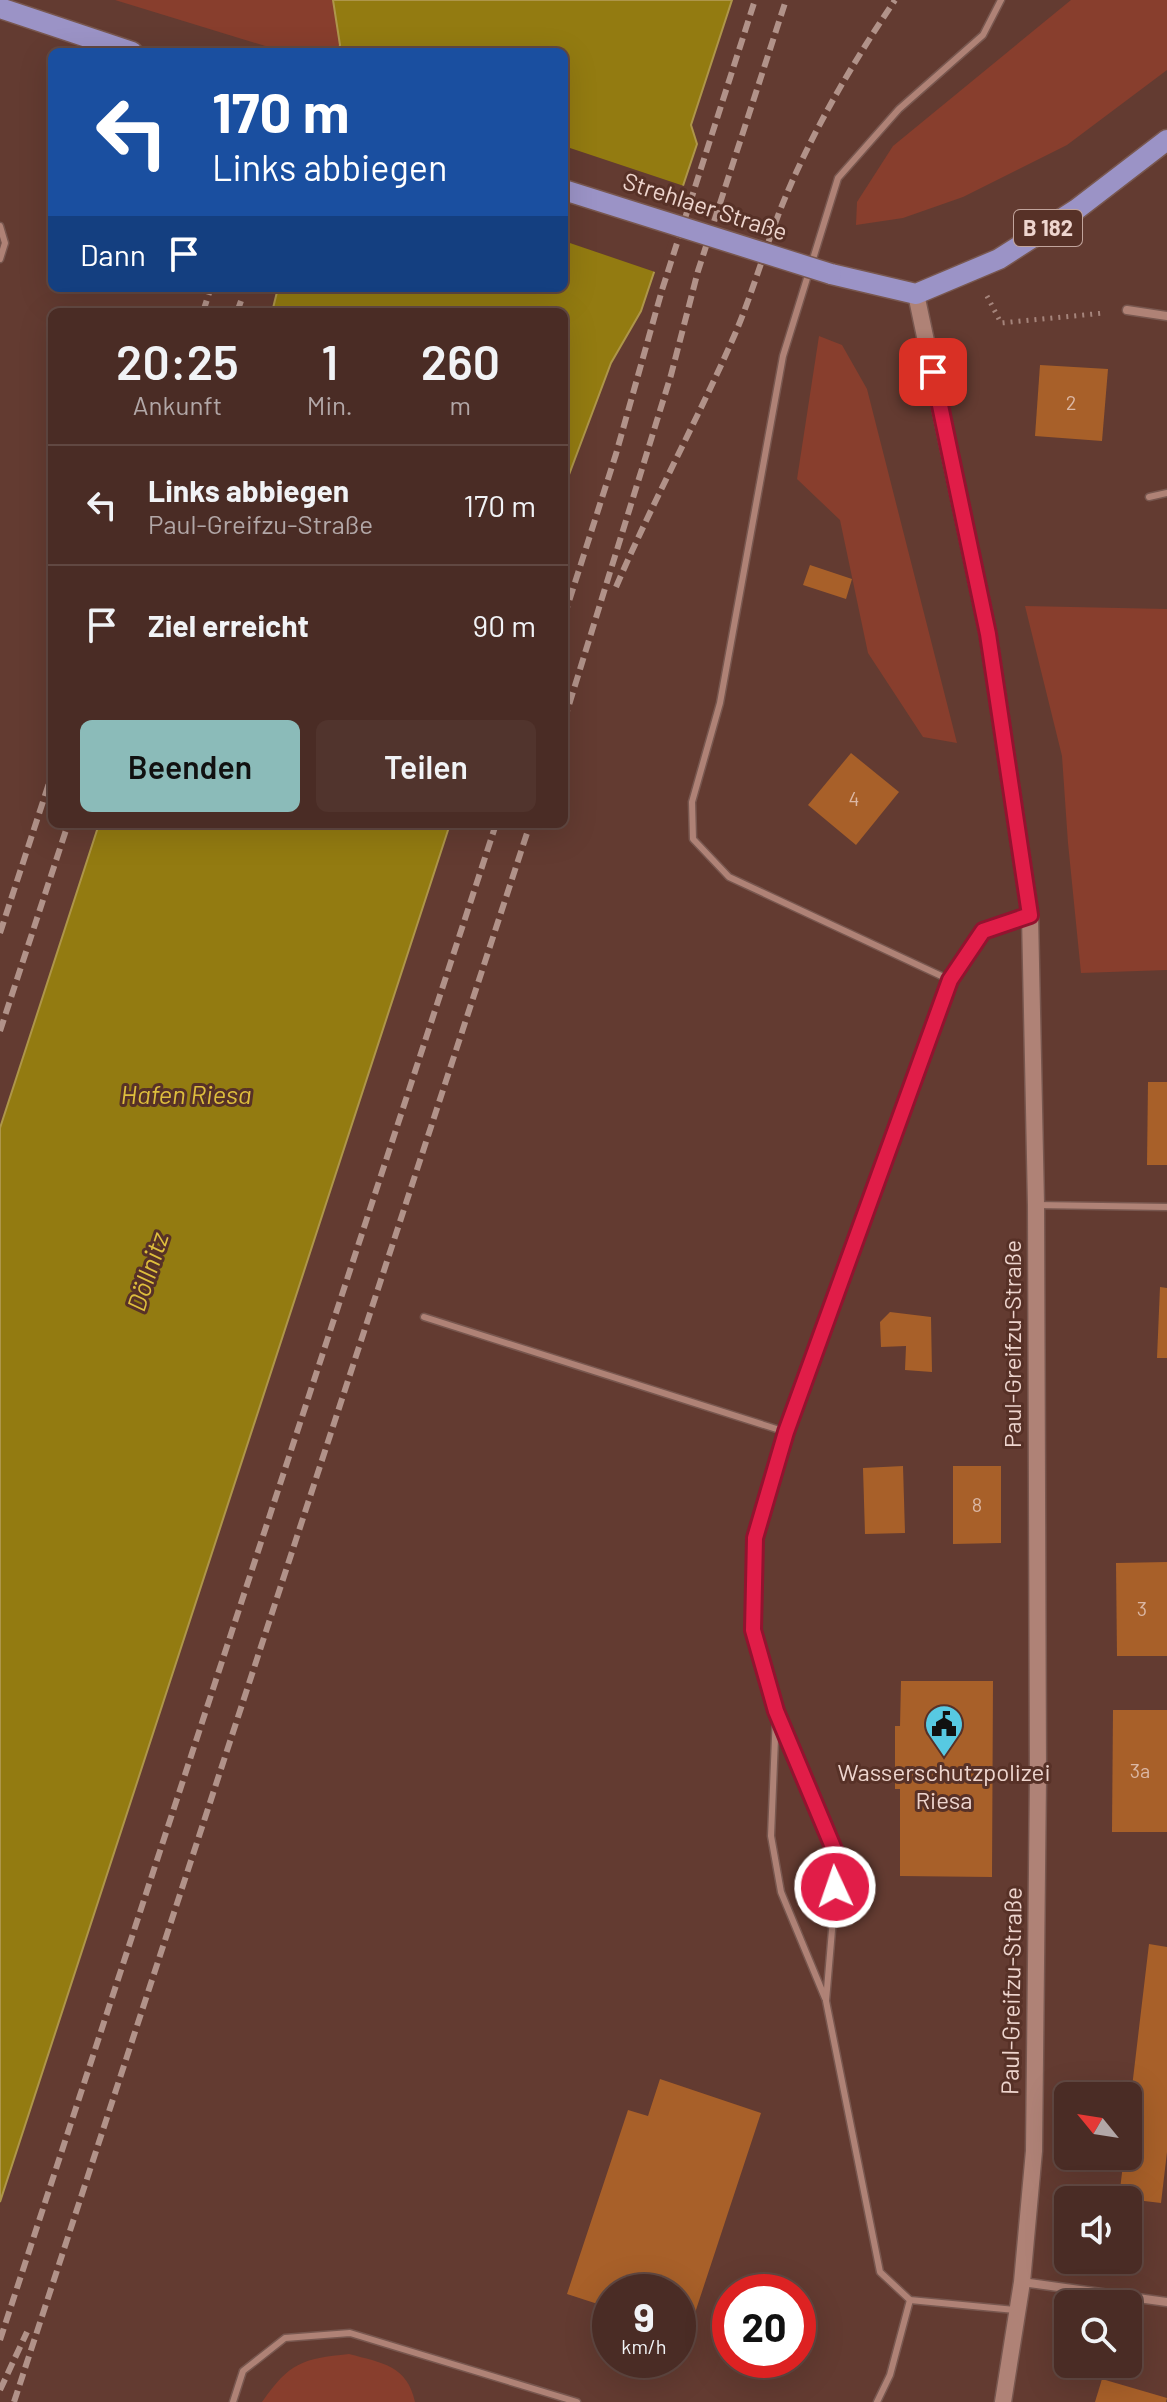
<!DOCTYPE html>
<html lang="de">
<head>
<meta charset="utf-8">
<style>
  body { margin:0; font-family:Barlow,sans-serif; background:#51342d; color:#f1f3f6; height:100vh; display:flex; flex-direction:column; font-size:30px; white-space:nowrap }
  * { box-sizing:border-box; margin:0 }
  p { font-size:26px; color:#b2a7a7 }
  .icon { flex:none; width:44px; height:44px; fill:none; stroke:currentColor; stroke-width:2; stroke-linecap:round; stroke-linejoin:round }
  .map { position:relative; flex:1; overflow:hidden }
  .details { position:absolute; left:48px; top:308px; width:520px; height:520px; display:flex; flex-direction:column; background:#4a2c25; border-radius:12px; box-shadow:0 8px 32px #0002,0 0 0 2px #614842 }
  .details>* { flex:none }
  .guide { position:absolute; left:48px; top:48px; width:520px; height:244px; border-radius:12px; box-shadow:0 8px 32px #0002,0 0 0 2px #614842; background:#1a4fa0; color:#fff; overflow:hidden }
  .needle { width:52px; rotate:300deg }
  .tools { position:absolute; left:1054px; top:2082px; display:grid; gap:16px }
  .tools a { display:grid; place-items:center; width:88px; height:88px; border-radius:12px; background:#4a2c25; box-shadow:0 8px 32px #0002,0 0 0 2px #614842; font-size:40px }
  .speed { position:absolute; left:592px; top:2274px; display:flex; gap:16px; font-size:40px; font-weight:700; text-align:center }
  .speed>* { display:grid; place-content:center; width:104px; height:104px; border-radius:50%; background:#4a2c25; box-shadow:0 8px 32px #0002,0 0 0 2px #614842; line-height:1 }
  .speed small { font-size:20px; font-weight:400 }
  .speed .limit { border:12px solid #d22; background:#fff; color:#111 }
  .pin { position:absolute; display:grid; place-items:center; width:68px; height:68px; color:#fff; margin:-34px; border-radius:16px; box-shadow:0 4px 12px #0006 }
  .me { position:absolute; width:88px; margin:-44px; rotate:357deg; stroke-linejoin:round; filter:drop-shadow(0 0 6px #0008) }
  .turn { display:flex; align-items:center; gap:28px; height:168px; padding:0 32px; font-size:36px }
  .turn .icon { width:104px; height:104px; stroke-width:2.5 }
  .turn b { display:block; font-size:56px; line-height:68px }
  .then { display:flex; align-items:center; height:76px; padding:0 32px; background:#0003; gap:16px; font-size:30px }
  .eta { display:flex; justify-content:space-evenly; align-items:center; height:136px; text-align:center }
  .eta b { font-size:48px; font-weight:600; line-height:56px }
  .action { display:flex; gap:16px; margin-top:auto; padding:16px 32px }
  .action a { flex:1; height:92px; border-radius:12px; background:#8bbbb9; color:#111; font-size:32px; font-weight:600; line-height:92px; text-align:center }
  .action a+a { background:#51342d; color:#f1f3f6 }
  ul { padding:0; list-style:none }
  li { display:flex; align-items:center; gap:24px; height:120px; padding:0 32px; border-top:2px solid #614842 }
  li div { flex:1 }
  li b { display:block; font-size:30px }
  li em { font-style:normal }
  .map>svg:first-child { display:block }
  .green { fill:#883e2d }
  .water { fill:#937b11; stroke:#ae964a; stroke-width:2 }
  .pier { fill:#633b31 }
  .building { fill:#a86029 }
  .lines { fill:none; stroke-linecap:round; stroke-linejoin:round }
  .service-casing { stroke:#78574f; stroke-width:9 }
  .minor-casing { stroke:#78574f; stroke-width:11 }
  .secondary-casing { stroke:#78574f; stroke-width:19 }
  .primary-casing { stroke:#78574f; stroke-width:23 }
  .path { stroke:#a5847b; stroke-width:5; stroke-dasharray:2 6; stroke-linecap:butt }
  .service { stroke:#af8276; stroke-width:6 }
  .minor { stroke:#af8276; stroke-width:8 }
  .secondary { stroke:#af8276; stroke-width:16 }
  .primary { stroke:#9b93c6; stroke-width:20 }
  .rail { stroke:#b19289; stroke-width:6; stroke-dasharray:12 6; stroke-linecap:butt }
  .primary-bridge-casing { stroke:#78574f; stroke-width:23; stroke-linecap:butt }
  .primary-bridge { stroke:#9b93c6; stroke-width:20 }
  .route-casing { stroke:#92132f; stroke-width:20 }
  .route { stroke:#e11d48; stroke-width:14 }
  .labels { text-anchor:middle; stroke-width:6; stroke-linejoin:round; paint-order:stroke }
  .number-label { font-size:20px; fill:#dcb8a5 }
  .shield { fill:#573127; stroke:#c1a49c; stroke-width:2 }
  .shield-label { font-size:22px; font-weight:bold; fill:#eed5ce }
  .street-label { font-size:24px; fill:#eed5ce; stroke:#573127 }
  .poi-label { font-size:24px; fill:#eed5ce; stroke:#573127 }
  .water-label { font-size:26px; font-style:italic; fill:#debe3d; stroke:#573127 }
</style>
</head>
<body>
<div class="map">
<svg width="1167" height="2402" viewBox="0 0 1167 2402">
  <rect width="100%" height="100%" fill="#633b31"/>
  <!-- green -->
  <g class="green">
    <path d="M115 0H333L340 45 338 52H285Z"/>
    <path d="M1071 0H1167V70L1067 145 963 197 903 218 856 225 857 202 893 146Z"/>
    <path d="M819 336 842 345 867 389 957 743 923 737 868 653 840 520 797 479Z"/>
    <path d="M1025 606 1167 609V970L1081 973 1068 843 1062 756Z"/>
    <path d="M349 2354C382 2363 407 2365 415 2402H262C290 2362 302 2359 349 2354Z"/>
  </g>
  <!-- water -->
  <g class="water">
    <path d="M333 0H732L691 125 697 144 641 311 611 363 564 488V312H272L278 288H564V52H338L340 45Z"/>
    <path d="M99 824H450L0 2202V1128Z"/>
  </g>
  <!-- pier -->
  <path class="pier" d="M564 146 687 187 658 273 564 241Z"/>
  <!-- building -->
  <g class="building">
    <path d="M1040 365 1108 369 1102 441 1035 436Z"/>
    <path d="M810 565 852 579 846 599 803 585Z"/>
    <path d="M851 753 899 792 856 845 808 805Z"/>
    <path d="M1148 1082H1167V1165H1147Z"/>
    <path d="M1160 1287 1167 1288V1358H1157Z"/>
    <path d="M890 1312 931 1317 932 1372 905 1370 906 1346 881 1347 880 1322Z"/>
    <path d="M903 1466 905 1533 865 1534 863 1468Z"/>
    <path d="M953 1466H1001V1543L953 1544Z"/>
    <path d="M1167 1562V1656H1117L1116 1563Z"/>
    <path d="M901 1681H993L992 1877 900 1876V1789H895V1726H900Z"/>
    <path d="M1113 1710H1167V1832H1112Z"/>
    <path d="M1149 1944 1167 1947V2152L1161 2203 1119 2198 1124 2156H1128V2121Z"/>
    <path d="M660 2079 761 2113 688 2334 678 2331V2292H610V2308L567 2294 628 2110 648 2116Z"/>
    <path d="M1102 2379 1167 2398 1166 2402H1095Z"/>
  </g>
  <g class="lines">
    <defs>
      <g id="service">
        <path d="M0 226 5 243 0 259"/>
        <path d="M1149 497 1167 493"/>
        <path d="M950 980 729 877 693 839 692 802 720 703 783 356 838 178 899 109 983 35 1001 0"/>
        <path d="M1036 1205 1167 1207"/>
        <path d="M424 1317 786 1432"/>
        <path d="M776 1714 771 1836 781 1892 825 1998"/>
        <path d="M1015 2310 910 2300 880 2272 826 2001 838 1859 776 1711 753 1630 755 1538 786 1432 950 980 983 931 1029 915"/>
        <path d="M233 2402 243 2371 285 2338 350 2333 577 2402"/>
        <path d="M877 2402 890 2375 910 2300"/>
      </g>
      <g id="minor">
        <path d="M1127 310 1167 316"/>
        <path d="M1022 2282 1167 2302"/>
      </g>
      <path id="secondary" d="M916 294 988 634 1030 915 1036 1205 1038 1777 1034 2151 1022 2282 1003 2402"/>
      <g id="primary">
        <path d="M0 8 132 52"/>
        <path d="M831 274 916 294 999 259 1077 209 1167 140"/>
      </g>
    </defs>
    <!-- service casing -->
    <use href="#service" class="service-casing"/>
    <!-- minor casing -->
    <use href="#minor" class="minor-casing"/>
    <!-- secondary casing -->
    <use href="#secondary" class="secondary-casing"/>
    <!-- primary casing -->
    <use href="#primary" class="primary-casing"/>
    <!-- path -->
    <path class="path" d="M987 296 1001 323 1104 313"/>
    <!-- service -->
    <use href="#service" class="service"/>
    <!-- minor -->
    <use href="#minor" class="minor"/>
    <!-- secondary -->
    <use href="#secondary" class="secondary"/>
    <!-- primary -->
    <use href="#primary" class="primary"/>
    <!-- rail -->
    <g class="rail">
      <path d="M203 312 210 290"/>
      <path d="M237 312 241 301"/>
      <path d="M616 587C653 501 698 419 735 334 755 287 768 237 788 191 817 123 854 61 895 0"/>
      <path d="M564 617 616 454 662 290 755 0"/>
      <path d="M564 721 671 375 698 271 786 0"/>
      <path d="M0 933 52 774"/>
      <path d="M0 1031 68 824"/>
      <path d="M0 2340 496 824"/>
      <path d="M0 2390 27 2332"/>
      <path d="M14 2402 530 824"/>
    </g>
    <defs>
      <path id="primary-bridge" d="M564 190 831 274"/>
    </defs>
    <!-- primary-bridge casing -->
    <use href="#primary-bridge" class="primary-bridge-casing"/>
    <!-- primary-bridge -->
    <use href="#primary-bridge" class="primary-bridge"/>
  </g>
  <g class="lines">
    <defs>
      <path id="route" d="M835 1887 838 1859 776 1711 753 1630 755 1538 786 1432 950 980 983 931 1030 915 988 634 933 372"/>
    </defs>
    <!-- route casing -->
    <use href="#route" class="route-casing"/>
    <!-- route -->
    <use href="#route" class="route"/>
  </g>
  <!-- icons -->
  <defs>
    <symbol id="civic-pin" viewBox="-11 -11 22 30"><path d="M0 17L-7.5 6A9.5 9.5 0 1 1 7.5 6Z" fill="#57c9e2" stroke="#573127"/><path d="M-.6-6.5H3V-4.5H.6V-3L4-1V1h2V6H-6V1h2V-1L-.6-3ZM-1.2 2.5V6h2.4V2.5Z" fill="#111"/></symbol>
  </defs>
  <g fill-rule="evenodd">
    <use href="#civic-pin" x="922" y="1702" width="44" height="60"/>
  </g>
  <g class="labels">
    <!-- number labels -->
    <g class="number-label">
      <text x="1071" y="410">2</text>
      <text x="854" y="806">4</text>
      <text x="977" y="1512">8</text>
      <text x="1142" y="1616">3</text>
      <text x="1140" y="1778">3a</text>
    </g>
    <!-- shield labels -->
    <rect class="shield" x="1014" y="210" width="68" height="36" rx="6"/>
    <g class="shield-label">
      <text x="1048" y="236">B 182</text>
    </g>
    <!-- street labels -->
    <g class="street-label">
      <text transform="translate(705 207) rotate(18)" y="8">Strehlaer Straße</text>
      <text transform="translate(1013 1344) rotate(-90)" y="8">Paul-Greifzu-Straße</text>
      <text transform="translate(1012 1991) rotate(-89)" y="8">Paul-Greifzu-Straße</text>
    </g>
    <!-- poi labels -->
    <g class="poi-label">
      <text x="944" y="1781">Wasserschutzpolizei<tspan x="944" dy="28">Riesa</tspan></text>
    </g>
    <!-- water labels -->
    <g class="water-label">
      <text x="186" y="1104">Hafen Riesa</text>
      <text transform="translate(148 1272) rotate(-72)" y="9">Döllnitz</text>
    </g>
  </g>
</svg>
<div class="tools">
<a><svg class="needle" viewBox="-14 -14 28 28"><path d="M0-13l5 13h-10z" fill="#e53935"/><path d="M0 13l5-13h-10z" fill="#b2a7a7"/></svg></a>
<a><svg class="icon" aria-label="sound" viewBox="0 0 24 24"><path d="M4 9h4l5-4v14l-5-4H4zM17 9q2 3 0 6"/></svg></a>
<a><svg class="icon" aria-label="search" viewBox="0 0 24 24"><circle cx="10" cy="10" r="6"/><path d="M15 15l6 6"/></svg></a>
</div>
<div class="speed"><div>9<small>km/h</small></div><div class="limit">20</div></div>
<div class="pin" style="left:933px;top:372px;background:#d93025"><svg class="icon" aria-label="arrive" viewBox="0 0 24 24"><path d="M6 21V4h12l-3 4 3 4H6"/></svg></div>
<svg class="me" style="left:835px;top:1887px" viewBox="-20 -20 40 40"><circle r="17" fill="#e11d48" stroke="#fff" stroke-width="3"/><path d="M0-11L8 9 0 5-8 9z" fill="#fff"/></svg>
<div class="guide">
<div class="turn"><svg class="icon" aria-label="left" viewBox="0 0 24 24"><path d="M17 20v-9H6M10 6l-5 5 5 5"/></svg><div><b>170 m</b>Links abbiegen</div></div>
<div class="then">Dann<svg class="icon" aria-label="arrive" viewBox="0 0 24 24"><path d="M6 21V4h12l-3 4 3 4H6"/></svg></div>
</div>
<section class="details">
<div class="eta">
<div><b>20:25</b><p>Ankunft</p></div>
<div><b>1</b><p>Min.</p></div>
<div><b>260</b><p>m</p></div>
</div>
<ul>
<li><svg class="icon" aria-label="left" viewBox="0 0 24 24"><path d="M17 20v-9H6M10 6l-5 5 5 5"/></svg><div><b>Links abbiegen</b><p>Paul-Greifzu-Straße</p></div><em>170 m</em></li>
<li><svg class="icon" aria-label="arrive" viewBox="0 0 24 24"><path d="M6 21V4h12l-3 4 3 4H6"/></svg><div><b>Ziel erreicht</b></div><em>90 m</em></li>
</ul>
<div class="action"><a>Beenden</a><a>Teilen</a></div>
</section>
</div>
</body>
</html>
